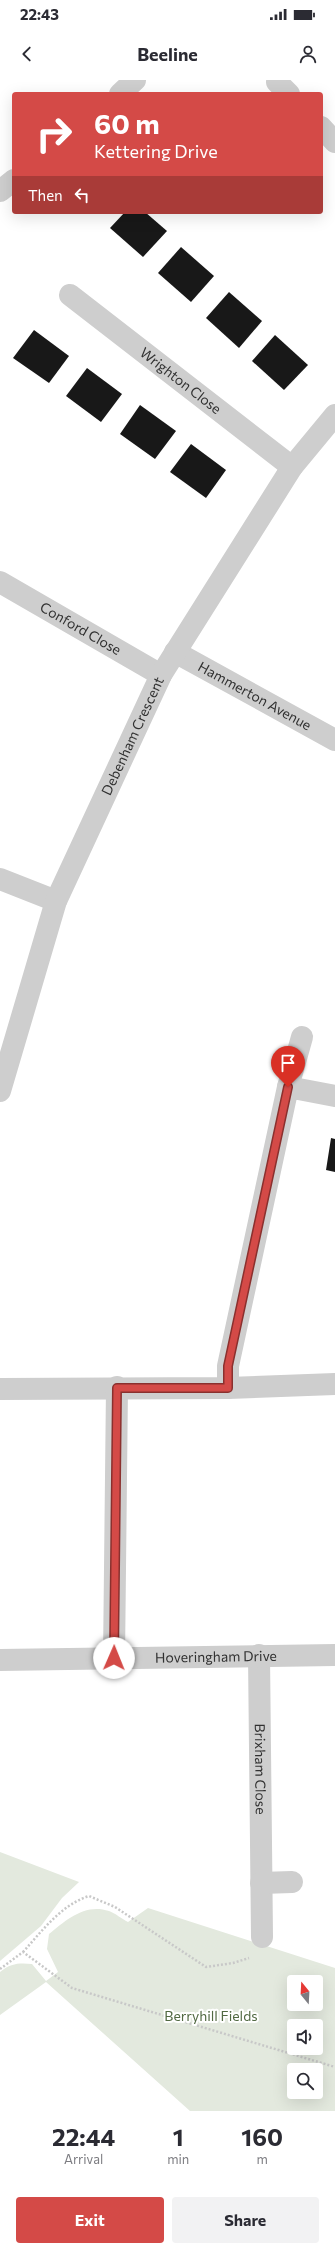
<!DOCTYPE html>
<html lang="en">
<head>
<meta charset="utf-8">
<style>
  body { margin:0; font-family:Commissioner,sans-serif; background:#f2f2f3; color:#2b2b33; height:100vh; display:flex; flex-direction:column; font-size:15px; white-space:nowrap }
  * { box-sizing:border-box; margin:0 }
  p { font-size:13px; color:#7c7c81 }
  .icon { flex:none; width:22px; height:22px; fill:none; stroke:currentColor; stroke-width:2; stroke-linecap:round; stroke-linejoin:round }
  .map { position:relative; height:2031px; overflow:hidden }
  .drawer { display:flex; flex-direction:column; background:#fff; flex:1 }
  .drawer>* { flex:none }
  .hud { position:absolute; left:12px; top:12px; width:311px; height:122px; border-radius:4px; box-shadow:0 4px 16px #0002; background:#d44a47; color:#fff; overflow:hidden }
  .needle { width:26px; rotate:342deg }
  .tools { position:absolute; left:287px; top:1895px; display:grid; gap:8px }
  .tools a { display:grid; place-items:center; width:36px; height:36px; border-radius:4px; background:#fff; box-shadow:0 4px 16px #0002; font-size:20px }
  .pin { position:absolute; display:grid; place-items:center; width:34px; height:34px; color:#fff; margin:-41px -17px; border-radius:50% 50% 50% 0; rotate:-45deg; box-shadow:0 0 4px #0007 }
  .pin .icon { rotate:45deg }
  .me { position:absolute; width:44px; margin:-22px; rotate:1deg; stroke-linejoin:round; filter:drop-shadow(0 0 3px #0008) }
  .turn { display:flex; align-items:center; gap:14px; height:84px; padding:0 16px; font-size:18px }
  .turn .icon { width:52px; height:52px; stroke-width:2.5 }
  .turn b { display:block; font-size:28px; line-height:34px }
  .then { display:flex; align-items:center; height:38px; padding:0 16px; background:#0003; gap:8px; font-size:15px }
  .eta { display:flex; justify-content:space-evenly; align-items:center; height:68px; text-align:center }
  .eta b { font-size:24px; font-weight:700; line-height:28px }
  .button { display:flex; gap:8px; margin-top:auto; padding:8px 16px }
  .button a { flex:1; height:46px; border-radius:4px; background:#d44a47; color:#fff; font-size:16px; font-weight:700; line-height:46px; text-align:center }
  .button a+a { background:#f2f2f3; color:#2b2b33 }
  .status { display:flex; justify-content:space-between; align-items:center; height:28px; padding:0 20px; background:#fff; direction:ltr }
  .status svg { height:11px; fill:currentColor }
  header { display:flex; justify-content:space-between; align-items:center; height:52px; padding:0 16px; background:#fff; font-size:18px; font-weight:700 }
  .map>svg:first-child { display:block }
  .green { fill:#e3e9de; fill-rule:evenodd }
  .building { fill:#181818 }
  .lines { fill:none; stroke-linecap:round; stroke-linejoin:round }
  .path { stroke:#c8c8c8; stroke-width:2.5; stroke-dasharray:2 2; stroke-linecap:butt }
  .minor { stroke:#cecece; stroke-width:22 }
  .route-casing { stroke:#8a302e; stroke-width:10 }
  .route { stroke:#d44a47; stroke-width:7 }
  .labels { text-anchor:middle; stroke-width:4; stroke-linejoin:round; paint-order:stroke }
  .street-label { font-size:14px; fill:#313131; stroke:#fff }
  .park-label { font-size:14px; fill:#516942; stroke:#fff }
</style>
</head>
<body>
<div class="status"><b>22:43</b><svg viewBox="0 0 49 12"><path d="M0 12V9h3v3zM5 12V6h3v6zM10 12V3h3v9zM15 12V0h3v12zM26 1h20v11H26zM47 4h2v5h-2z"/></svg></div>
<header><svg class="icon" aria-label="back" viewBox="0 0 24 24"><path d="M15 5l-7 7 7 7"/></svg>Beeline<svg class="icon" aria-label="person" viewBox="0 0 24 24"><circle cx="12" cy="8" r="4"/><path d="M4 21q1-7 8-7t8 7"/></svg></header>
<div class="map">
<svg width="335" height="2031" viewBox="0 0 335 2031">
  <rect width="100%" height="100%" fill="#fff"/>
  <!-- green -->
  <g class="green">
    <path d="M0 1772 79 1802 62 1818 41 1846 0 1881Z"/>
    <path d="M148 1828 335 1888V2031H190L46 1902 0 1935V1892C11 1883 19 1883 32 1884L46 1901 58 1892 47 1869 49 1854C66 1840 85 1823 109 1831 115 1833 122 1839 128 1842ZM294 1902H316V1924H294ZM294 1946H316V1968H294ZM294 1990H316V2012H294Z"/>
  </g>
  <!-- building -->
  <g class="building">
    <path d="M125 132H145L167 151 143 177 110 148Z"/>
    <path d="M181 167 214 196 191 222 158 193Z"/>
    <path d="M229 212 262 241 239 268 206 238Z"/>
    <path d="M34 250 69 276 49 303 13 278Z"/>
    <path d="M275 255 308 285 284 310 252 281Z"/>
    <path d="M87 288 122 314 101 342 66 316Z"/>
    <path d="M140 325 176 351 155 379 120 354Z"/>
    <path d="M191 364 226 390 206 418 170 392Z"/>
    <path d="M331 1058 335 1059V1092L326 1090Z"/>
  </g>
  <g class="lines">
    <!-- path -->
    <g class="path">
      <path d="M23 1872C42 1851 61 1825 89 1816L115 1827 206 1887 233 1883 249 1878"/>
      <path d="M0 1889 23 1872 72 1908 335 1987"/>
    </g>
    <!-- minor -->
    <g class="minor">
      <path d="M277 2 289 14"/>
      <path d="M120 14 135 0"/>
      <path d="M321 47 335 62"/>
      <path d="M0 111 14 100"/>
      <path id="s1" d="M70 215 292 387"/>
      <path id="s2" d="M0 502 161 595"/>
      <path id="s3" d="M175 572 335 660"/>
      <path d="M0 799 56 821"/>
      <path d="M288 1007 302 957"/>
      <path id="s4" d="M0 1011 56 821 161 595 292 387 335 335"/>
      <path d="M228 1308V1286L288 1007 335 1016"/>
      <path d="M0 1309 228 1308 335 1304"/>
      <path id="s5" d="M259 1575 262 1857"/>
      <path d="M114 1579 117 1307"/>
      <path id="s6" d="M0 1580 335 1575"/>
      <path d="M261 1803 292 1802"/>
    </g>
  </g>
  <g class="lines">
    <defs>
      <path id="route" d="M114 1578 117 1308H228V1286L288 1007"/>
    </defs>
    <!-- route casing -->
    <use href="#route" class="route-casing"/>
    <!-- route -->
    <use href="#route" class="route"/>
  </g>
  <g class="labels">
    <!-- street labels -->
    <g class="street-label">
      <text dy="5" stroke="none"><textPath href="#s1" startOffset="140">Wrighton Close</textPath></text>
      <text dy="5" stroke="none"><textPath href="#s2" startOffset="93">Conford Close</textPath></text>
      <text dy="5" stroke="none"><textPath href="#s3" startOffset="91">Hammerton Avenue</textPath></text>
      <text dy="5" stroke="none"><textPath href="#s4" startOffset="380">Debenham Crescent</textPath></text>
      <text dy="5" stroke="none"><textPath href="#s6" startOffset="216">Hoveringham Drive</textPath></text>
      <text dy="5" stroke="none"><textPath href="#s5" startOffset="114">Brixham Close</textPath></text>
    </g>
    <!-- park labels -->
    <g class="park-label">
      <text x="211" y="1941">Berryhill Fields</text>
    </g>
  </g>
</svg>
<div class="tools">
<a><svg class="needle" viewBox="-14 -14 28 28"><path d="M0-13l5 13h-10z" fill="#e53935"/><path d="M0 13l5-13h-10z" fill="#7c7c81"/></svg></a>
<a><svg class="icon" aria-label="sound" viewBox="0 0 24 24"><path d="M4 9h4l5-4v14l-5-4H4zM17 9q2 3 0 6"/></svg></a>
<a><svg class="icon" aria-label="search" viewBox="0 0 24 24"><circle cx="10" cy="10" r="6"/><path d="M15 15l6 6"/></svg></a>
</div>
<div class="pin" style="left:288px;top:1007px;background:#d93025"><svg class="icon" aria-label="arrive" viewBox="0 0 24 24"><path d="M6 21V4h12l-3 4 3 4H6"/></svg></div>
<svg class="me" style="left:114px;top:1578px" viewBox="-20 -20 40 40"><circle r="19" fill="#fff"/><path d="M0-13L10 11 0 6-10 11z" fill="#d44a47"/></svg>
<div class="hud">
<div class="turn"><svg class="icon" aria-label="right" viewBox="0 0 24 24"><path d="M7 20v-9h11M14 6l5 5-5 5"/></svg><div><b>60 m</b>Kettering Drive</div></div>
<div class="then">Then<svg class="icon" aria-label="left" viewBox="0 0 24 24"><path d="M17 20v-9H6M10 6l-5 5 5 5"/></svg></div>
</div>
</div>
<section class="drawer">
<div class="eta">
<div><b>22:44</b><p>Arrival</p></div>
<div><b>1</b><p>min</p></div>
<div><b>160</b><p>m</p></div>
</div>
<div class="button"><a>Exit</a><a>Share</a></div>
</section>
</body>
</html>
